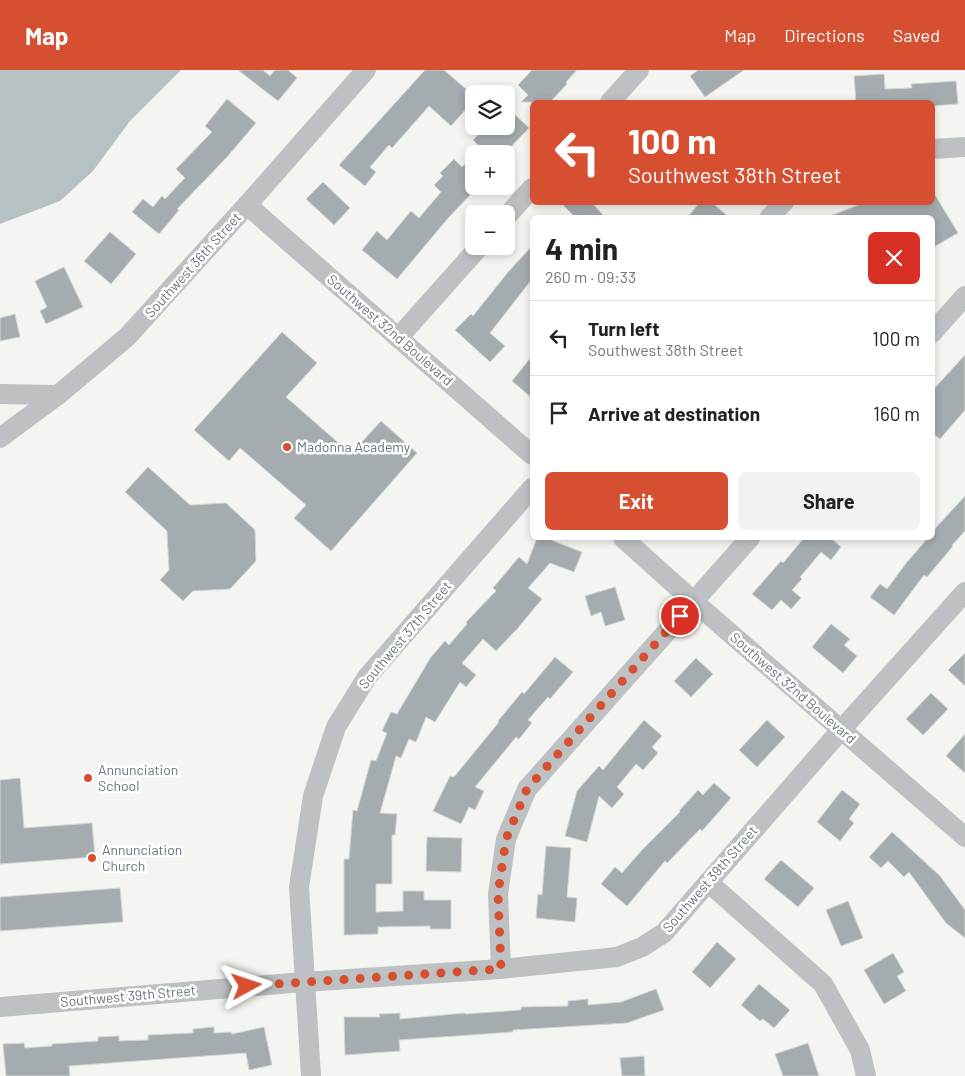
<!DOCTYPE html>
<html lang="en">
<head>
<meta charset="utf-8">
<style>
  body { margin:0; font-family:Barlow,sans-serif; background:#f2f2f2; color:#222; height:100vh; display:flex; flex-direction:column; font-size:19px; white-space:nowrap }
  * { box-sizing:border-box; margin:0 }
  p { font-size:16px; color:#767676 }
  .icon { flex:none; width:28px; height:28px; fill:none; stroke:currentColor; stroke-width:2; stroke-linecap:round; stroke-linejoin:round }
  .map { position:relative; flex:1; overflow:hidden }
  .drawer { position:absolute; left:530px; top:145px; width:405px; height:325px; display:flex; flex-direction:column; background:#fff; border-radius:8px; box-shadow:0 2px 8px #0003 }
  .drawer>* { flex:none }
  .top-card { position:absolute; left:530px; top:30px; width:405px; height:105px; border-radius:8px; box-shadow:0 2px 8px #0003; background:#d54f30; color:#fff; overflow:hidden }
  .fabs { position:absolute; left:465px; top:15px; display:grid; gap:10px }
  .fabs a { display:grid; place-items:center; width:50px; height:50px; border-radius:8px; background:#fff; box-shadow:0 2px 8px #0003; font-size:25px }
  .pin { position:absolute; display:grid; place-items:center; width:42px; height:42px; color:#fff; margin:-21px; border:2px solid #fff; border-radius:50%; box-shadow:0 1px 5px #0007 }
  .me { position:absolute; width:55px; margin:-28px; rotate:85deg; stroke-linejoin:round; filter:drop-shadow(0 0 4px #0008) }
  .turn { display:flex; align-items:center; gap:18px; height:105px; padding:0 15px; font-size:22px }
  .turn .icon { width:65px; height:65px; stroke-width:2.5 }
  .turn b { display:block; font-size:35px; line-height:42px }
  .round { display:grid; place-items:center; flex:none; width:52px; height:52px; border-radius:8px; background:#f2f2f2 }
  .head { display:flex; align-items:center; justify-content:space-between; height:85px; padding:0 15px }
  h1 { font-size:30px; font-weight:700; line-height:38px }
  .action { display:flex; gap:10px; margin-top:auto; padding:10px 15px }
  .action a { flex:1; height:58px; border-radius:8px; background:#d54f30; color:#fff; font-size:20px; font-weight:700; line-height:58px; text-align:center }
  .action a+a { background:#f2f2f2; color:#222 }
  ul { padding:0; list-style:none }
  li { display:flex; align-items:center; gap:15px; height:75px; padding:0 15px; border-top:1px solid #e0e0e0 }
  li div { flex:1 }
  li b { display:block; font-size:19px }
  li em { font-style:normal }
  header { display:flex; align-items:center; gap:30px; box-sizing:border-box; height:70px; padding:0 25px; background:#d54f30; color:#fff }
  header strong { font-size:24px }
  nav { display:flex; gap:28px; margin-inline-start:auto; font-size:18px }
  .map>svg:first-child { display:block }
  .water { fill:#b6c1c4 }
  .building { fill:#a4acb0; stroke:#d5d5d3 }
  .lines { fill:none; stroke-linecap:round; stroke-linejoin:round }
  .minor { stroke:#bdc1c4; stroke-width:20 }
  .route { stroke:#d54f30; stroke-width:9; stroke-dasharray:0 16.2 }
  .poi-dot { fill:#d54f30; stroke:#fff; stroke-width:2 }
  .labels { text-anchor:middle; stroke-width:5; stroke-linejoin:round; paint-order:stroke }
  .street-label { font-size:14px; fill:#65757f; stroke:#fff }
  .poi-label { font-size:14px; fill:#65757f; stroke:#fff; text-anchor:start }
</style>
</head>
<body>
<header>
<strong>Map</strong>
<nav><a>Map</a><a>Directions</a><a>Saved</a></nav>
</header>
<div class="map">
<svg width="965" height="1006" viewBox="0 0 965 1006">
  <rect width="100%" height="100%" fill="#f4f4f0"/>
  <!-- water -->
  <path class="water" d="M0 0H181L130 51 93 101 60 131 0 154Z"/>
  <!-- building -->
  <g class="building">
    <path d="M238 0H263L270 6 275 0H288L297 8 278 31Z"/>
    <path d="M425 0H444L474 26V30L451 56 429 36 392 78 389 75 370 97 376 102 365 116 339 95Z"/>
    <path d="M532 0H577L566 12 567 14 550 32H521L528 25 518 15Z"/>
    <path d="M698 0H744L705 27 690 6Z"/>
    <path d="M884 4 885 19 912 18 911 14 956 11 958 34 932 36V32H856L854 6Z"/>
    <path d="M227 29 256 53 227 87 177 139 179 140 159 164 132 142 143 129 153 137 162 126 165 129 185 108 176 99 212 62 205 56Z"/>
    <path d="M506 36 529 58 504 84H487L473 70 487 56H506Z"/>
    <path d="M474 85V121L449 147 397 209 362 180 377 161 387 170 411 141 419 148 441 122 434 115 443 106 440 103 454 89 462 97Z"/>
    <path d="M323 112 350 138 334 155 306 129Z"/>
    <path d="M932 120 958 163 932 178V148H830V146L866 132H932Z"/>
    <path d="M560 132H591L606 148H576Z"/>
    <path d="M700 132H711L730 148H687Z"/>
    <path d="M110 162 136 184 111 214 84 191Z"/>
    <path d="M532 176V209L490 263 505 276 490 292 455 260 471 244 473 246 509 201Z"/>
    <path d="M64 197 83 237 46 254 40 241 47 237 35 211Z"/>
    <path d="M15 244 20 267 0 271V248Z"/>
    <path d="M282 262 317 293 286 327 351 384 381 351 417 383 331 481 294 448 306 435 240 378 229 391 194 360Z"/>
    <path d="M965 285V340L940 369 932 363V321Z"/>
    <path d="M532 286V328L512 311Z"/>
    <path d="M148 397 190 435 226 433 255 460 256 491 230 519 193 521 183 531 160 510 169 500 167 461 125 422Z"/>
    <path d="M965 426V461L952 475 953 476 927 507 924 505 894 545 870 527 880 514 887 519 907 492 928 468H932V462Z"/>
    <path d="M537 468H546L582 482 574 502 550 493 528 518 542 529 517 559 496 581 483 569 462 593 476 605 466 617 460 612 435 652 426 647 416 672 409 669 401 688 396 686 380 743 397 744 395 765H392V814H376V842L403 841V821H424V830H451V859H430V856L378 857V864L344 865V789H349L353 740 357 741 371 690 376 691 387 663 382 661 391 642 397 644 431 587 445 571 449 575 467 554 466 552 496 521 493 518 519 487 527 494Z"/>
    <path d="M804 468H833L832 469 841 477 831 490 821 482 800 507 802 509 792 520 801 528 791 539 781 530 772 540 752 524 781 491 783 493Z"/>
    <path d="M615 517 625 550 605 556 601 542 591 546 585 526Z"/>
    <path d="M831 554 850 569 844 575 857 586 843 603 812 577Z"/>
    <path d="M965 583V616L948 600Z"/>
    <path d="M555 587 573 602 550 629 548 627 528 650 532 653 519 669 516 667 475 717 484 721 475 740 469 737 461 754 433 741 450 706 454 707 499 652 498 651 522 622 524 624Z"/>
    <path d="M696 588 713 604 691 627 674 611Z"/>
    <path d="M931 623 948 639 923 665 906 649Z"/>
    <path d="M644 650 662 666 652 677 658 683 643 700 636 694 617 717 624 724 612 738 599 726 587 772 565 766 577 721 599 696 603 700Z"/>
    <path d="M767 650 785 667 757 697 739 680Z"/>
    <path d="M965 664V703L946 686Z"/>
    <path d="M20 708 24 758 92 753 95 787 0 794V710Z"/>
    <path d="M714 713 731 728 702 761 700 759 667 793 665 791 627 836 601 814 615 797 622 803 642 780 680 742 679 741 698 720 703 725Z"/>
    <path d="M842 720 860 734 849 749 854 753 840 771 817 752Z"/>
    <path d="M892 762 940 806 965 840V868L946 853 909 802 904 807 888 791 881 798 869 787Z"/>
    <path d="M427 767 462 768 461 802 426 801Z"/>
    <path d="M546 776 571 778 567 827 577 828 575 852 536 848 538 824 542 825Z"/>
    <path d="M781 790 814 818 798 837 764 809Z"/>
    <path d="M120 818 123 852 0 861V827Z"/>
    <path d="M848 831 863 868 841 876 826 840Z"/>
    <path d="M717 872 736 889 710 918 692 902Z"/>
    <path d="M893 883 904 902 897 906 906 921 884 934 864 900Z"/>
    <path d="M759 914 790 940 774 958 763 949 760 951 741 935Z"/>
    <path d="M656 919 664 940 627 953 513 960V962L399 970 400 981 345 985 344 947H380L379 944 400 943V949L465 943V944L521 940V937L568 936V931L588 929V935L621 932Z"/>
    <path d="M214 957V963L231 962 232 964 264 957 272 995 249 1000 246 983 69 996 70 1006H6L3 974 24 973 25 978 52 976V974L98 971V967L119 966V971L148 970V965L193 963V959Z"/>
    <path d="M808 973 819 1006H783L775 984Z"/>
    <path d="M644 986 645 1006H622L620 988Z"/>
  </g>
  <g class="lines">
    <!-- minor -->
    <g class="minor">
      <path d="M610 32 639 0"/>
      <path d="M932 79 965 77"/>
      <path d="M247 135 532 385"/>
      <path d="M506 147 532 118"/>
      <path d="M769 148 784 132"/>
      <path d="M932 263 965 226"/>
      <path d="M398 268 480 176"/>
      <path d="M0 324 58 325"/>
      <path d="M0 368 58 325 127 267 247 135 366 0"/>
      <path d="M623 468 693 531 965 767"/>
      <path d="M708 812 823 914 860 980 866 1006"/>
      <path d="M501 899 498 824 506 769 527 719 750 468"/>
      <path d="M0 937 304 912 501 899 617 887 642 877 664 863 841 660 965 522"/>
      <path d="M311 1006 299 817 313 726 336 657 367 607 532 418"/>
    </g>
  </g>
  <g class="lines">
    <!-- route -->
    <path class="route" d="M247 916 501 899 498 824 506 769 527 719 680 546"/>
  </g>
  <!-- markers -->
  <g class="poi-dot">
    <circle cx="287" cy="377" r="5"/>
    <circle cx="88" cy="708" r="5"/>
    <circle cx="92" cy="788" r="5"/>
  </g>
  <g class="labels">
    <!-- street labels -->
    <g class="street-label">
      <text transform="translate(193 195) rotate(-48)" y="5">Southwest 36th Street</text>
      <text transform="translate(390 260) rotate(41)" y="5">Southwest 32nd Boulevard</text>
      <text transform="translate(405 565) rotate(-50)" y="5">Southwest 37th Street</text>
      <text transform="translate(793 618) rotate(41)" y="5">Southwest 32nd Boulevard</text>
      <text transform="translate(710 809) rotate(-49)" y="5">Southwest 39th Street</text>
      <text transform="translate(128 926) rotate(-5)" y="5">Southwest 39th Street</text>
    </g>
    <!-- poi labels -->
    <g class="poi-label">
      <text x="297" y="382">Madonna Academy</text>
      <text x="98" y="705">Annunciation<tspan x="98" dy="16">School</tspan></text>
      <text x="102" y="785">Annunciation<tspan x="102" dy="16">Church</tspan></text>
    </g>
  </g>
</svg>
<div class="fabs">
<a><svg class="icon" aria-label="layers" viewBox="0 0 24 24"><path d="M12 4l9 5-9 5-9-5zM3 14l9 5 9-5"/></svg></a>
<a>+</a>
<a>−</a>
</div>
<div class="pin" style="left:680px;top:546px;background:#d93025"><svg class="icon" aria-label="arrive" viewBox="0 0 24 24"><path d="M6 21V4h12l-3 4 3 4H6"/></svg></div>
<svg class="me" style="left:247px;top:916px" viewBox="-20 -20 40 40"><path d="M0-17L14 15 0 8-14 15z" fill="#d54f30" stroke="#fff" stroke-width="4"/></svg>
<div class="top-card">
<div class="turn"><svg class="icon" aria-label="left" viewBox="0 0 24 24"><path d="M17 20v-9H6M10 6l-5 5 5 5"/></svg><div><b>100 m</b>Southwest 38th Street</div></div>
</div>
<section class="drawer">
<div class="head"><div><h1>4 min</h1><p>260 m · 09:33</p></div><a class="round" style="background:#d93025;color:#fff"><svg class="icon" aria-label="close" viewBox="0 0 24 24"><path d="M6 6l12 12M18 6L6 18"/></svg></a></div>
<ul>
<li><svg class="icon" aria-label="left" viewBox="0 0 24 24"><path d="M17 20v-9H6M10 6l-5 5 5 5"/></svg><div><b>Turn left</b><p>Southwest 38th Street</p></div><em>100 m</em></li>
<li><svg class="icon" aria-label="arrive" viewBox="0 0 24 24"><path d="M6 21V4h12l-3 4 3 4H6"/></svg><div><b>Arrive at destination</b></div><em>160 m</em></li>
</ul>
<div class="action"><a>Exit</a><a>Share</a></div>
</section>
</div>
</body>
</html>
